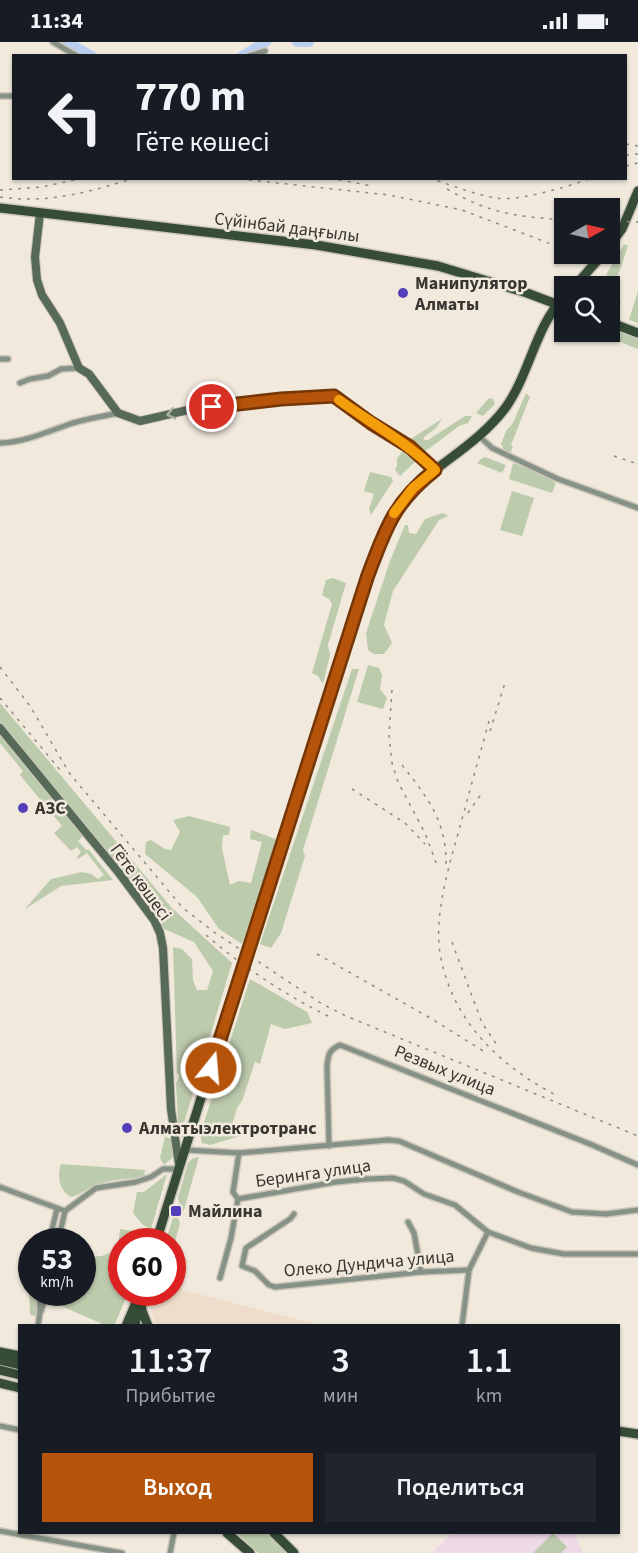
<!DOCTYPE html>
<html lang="ru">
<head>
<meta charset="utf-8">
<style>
  body { margin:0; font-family:"Source Sans 3",sans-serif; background:#20242c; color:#f1f3f6; height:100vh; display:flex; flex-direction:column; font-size:22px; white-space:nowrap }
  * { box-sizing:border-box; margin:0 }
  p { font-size:20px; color:#9ea1a6 }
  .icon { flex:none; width:33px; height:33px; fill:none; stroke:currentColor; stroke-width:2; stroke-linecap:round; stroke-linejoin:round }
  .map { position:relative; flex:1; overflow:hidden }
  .sheet { position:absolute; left:18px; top:1282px; width:602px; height:210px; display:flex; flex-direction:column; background:#171b24; border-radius:0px; box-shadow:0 2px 4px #0004 }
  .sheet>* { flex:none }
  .top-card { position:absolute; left:12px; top:12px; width:615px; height:126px; border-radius:0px; box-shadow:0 2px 4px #0004; background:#171b24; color:#f1f3f6; overflow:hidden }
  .needle { width:39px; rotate:82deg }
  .tools { position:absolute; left:554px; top:156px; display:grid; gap:12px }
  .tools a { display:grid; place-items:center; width:66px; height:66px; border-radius:0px; background:#171b24; box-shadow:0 2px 4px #0004; font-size:30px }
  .speed { position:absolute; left:18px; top:1186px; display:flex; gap:12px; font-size:30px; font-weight:700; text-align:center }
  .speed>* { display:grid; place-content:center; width:78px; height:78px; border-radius:50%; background:#171b24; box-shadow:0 2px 4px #0004; line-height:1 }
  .speed small { font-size:15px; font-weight:400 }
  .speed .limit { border:9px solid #d22; background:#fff; color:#111 }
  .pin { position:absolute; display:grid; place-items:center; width:51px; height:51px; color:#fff; margin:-26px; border:3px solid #fff; border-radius:50%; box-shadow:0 2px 6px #0007 }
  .me { position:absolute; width:66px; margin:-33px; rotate:17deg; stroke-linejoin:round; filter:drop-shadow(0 0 4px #0008) }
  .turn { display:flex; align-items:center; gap:21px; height:126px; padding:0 24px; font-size:27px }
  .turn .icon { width:78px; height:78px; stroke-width:2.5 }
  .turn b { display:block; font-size:42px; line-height:51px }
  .eta { display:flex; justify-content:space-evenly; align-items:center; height:102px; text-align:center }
  .eta b { font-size:36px; font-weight:600; line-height:42px }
  .action { display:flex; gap:12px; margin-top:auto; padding:12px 24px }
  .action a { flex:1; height:69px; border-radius:0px; background:#b45309; color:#fff; font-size:24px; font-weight:600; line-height:69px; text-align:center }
  .action a+a { background:#20242c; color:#f1f3f6 }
  .status { display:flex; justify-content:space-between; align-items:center; height:42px; padding:0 30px; background:#171b24; direction:ltr }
  .status svg { height:16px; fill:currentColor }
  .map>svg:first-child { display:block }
  .commercial { fill:#eeddcb }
  .education { fill:#eed9e7 }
  .green { fill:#bdcbad }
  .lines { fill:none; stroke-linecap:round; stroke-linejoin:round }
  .river { stroke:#bbcff0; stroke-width:10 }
  .street-casing { stroke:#ccc5ba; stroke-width:8 }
  .secondary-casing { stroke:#ccc5ba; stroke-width:10 }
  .primary-casing { stroke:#ccc5ba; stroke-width:12 }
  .street { stroke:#869286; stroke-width:5 }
  .secondary { stroke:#576957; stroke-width:8 }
  .primary { stroke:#364c37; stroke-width:9 }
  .rail { stroke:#8f8a81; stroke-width:1.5; stroke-dasharray:3 6; stroke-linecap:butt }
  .primary-bridge-casing { stroke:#ccc5ba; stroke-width:12; stroke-linecap:butt }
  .primary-bridge { stroke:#364c37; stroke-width:9 }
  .oneway { stroke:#acafa0 }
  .route-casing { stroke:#753606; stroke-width:15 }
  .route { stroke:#b45309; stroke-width:10 }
  .slow { stroke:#f59e0b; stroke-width:10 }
  .poi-dot { fill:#533fb7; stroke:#f1e9dc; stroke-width:2 }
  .labels { text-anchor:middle; stroke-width:5; stroke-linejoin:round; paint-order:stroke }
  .street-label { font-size:18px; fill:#393631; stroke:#f1e9dc }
  .poi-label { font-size:18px; font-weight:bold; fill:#393631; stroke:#f1e9dc; text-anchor:start }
</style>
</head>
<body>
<div class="status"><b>11:34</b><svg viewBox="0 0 49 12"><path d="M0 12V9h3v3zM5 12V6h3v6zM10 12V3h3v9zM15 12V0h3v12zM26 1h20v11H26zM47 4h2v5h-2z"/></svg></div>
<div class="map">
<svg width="638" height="1511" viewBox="0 0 638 1511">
  <rect width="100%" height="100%" fill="#f1e9dc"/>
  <!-- commercial -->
  <path class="commercial" d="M173 1214 188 1218 182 1248 325 1284H156L151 1269 152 1258 154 1251H172Z"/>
  <!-- education -->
  <path class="education" d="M452 1491H574L583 1511H432Z"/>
  <!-- green -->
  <g class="green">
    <path d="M624 202 628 204 617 237 606 233Z"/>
    <path d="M638 249V281L629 278Z"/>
    <path d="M609 257 621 259 617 272 609 269Z"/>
    <path d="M609 286 638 297V307L600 292 602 290H609Z"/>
    <path d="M526 351 530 355 511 403 513 404 510 412 504 408 501 402 506 389 513 381Z"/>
    <path d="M489 356 493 357 495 362 483 374 476 371Z"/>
    <path d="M465 374H472L468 381 459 384 430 406 422 410 409 398 442 377 436 386 423 396 425 398H428Z"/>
    <path d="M407 405 420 415 400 434 395 428 397 424V416Z"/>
    <path d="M485 415 506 423 502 431 477 421 481 417Z"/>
    <path d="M513 421 539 431 556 441 552 451 509 437Z"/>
    <path d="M370 430 391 435 393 439 371 473 369 467 374 452 364 449Z"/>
    <path d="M512 449 534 456 522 494 500 488Z"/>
    <path d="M443 471 448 474 439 478 393 549 384 583 392 601 384 612H374L368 608 366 591 390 519 405 483H408L409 491 416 492 425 477Z"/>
    <path d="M333 536 346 541 328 603 330 613 323 642 318 634 312 631 332 562 329 557 322 553 326 538Z"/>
    <path d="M368 623 379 626 382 633 380 647 387 656 383 667 357 660Z"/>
    <path d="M352 627H359L303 808 305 814 281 891 271 906 260 902Z"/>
    <path d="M0 661 172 866 232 921 184 1081 179 1082 178 1080 176 1041 180 1033 177 1032 173 905 182 907 192 917 193 938 197 948H207L213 929 194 900 164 887 0 683Z"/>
    <path d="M0 694 83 794 78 799 86 808H89L113 838 61 844 25 867 51 837 82 830 91 832 98 837 104 833 87 811 78 817 77 815 81 810 77 805 71 809 54 791 62 784 20 733 23 729 0 701Z"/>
    <path d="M189 774 230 785 229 793H223L222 806 230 843 239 839 251 841 262 800 250 797 251 788 278 798 242 902 219 887 197 855 145 812 146 800 151 798 165 807 171 808 180 790 173 778Z"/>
    <path d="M250 937 307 970 312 981 285 987 271 982 260 1022 255 1020 242 1059 237 1066 231 1086 247 1092 210 1103 202 1101 200 1093Z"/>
    <path d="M165 1095 172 1097 173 1115 164 1123 160 1116Z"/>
    <path d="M199 1115 184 1168 182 1173 178 1156 188 1121 193 1116Z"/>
    <path d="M61 1122 145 1128 144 1135C128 1137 111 1137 96 1143 87 1146 81 1153 71 1155 59 1148 57 1134 61 1122Z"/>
    <path d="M167 1132 151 1187 143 1183 133 1171 137 1150H144Z"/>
    <path d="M175 1170 180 1181 173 1207 172 1200H165Z"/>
    <path d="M120 1187 134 1189 146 1198 145 1200H122V1251H128L114 1284H107L59 1263 54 1258 53 1251H82L83 1213C98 1216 106 1215 118 1205Z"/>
    <path d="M31 1235 32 1251H37L36 1274 30 1273 29 1246Z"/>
    <path d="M237 1491H267L287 1511H258Z"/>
    <path d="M553 1491 567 1505 561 1511H533Z"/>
  </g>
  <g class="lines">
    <!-- river -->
    <g class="river">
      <path d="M67 0 92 14"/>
      <path d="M297 0H309"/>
      <path d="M242 14 266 0"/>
    </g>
    <defs>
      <g id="street">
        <path d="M53 0 77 14"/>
        <path d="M249 14 265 9"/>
        <path d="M0 54H14"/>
        <path d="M0 317H8"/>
        <path d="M20 341 30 337 48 334 61 327 79 326"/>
        <path d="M479 394 492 406 558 437 638 466"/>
        <path d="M0 401C25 400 44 391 67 383 83 377 101 375 118 371"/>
        <path d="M329 1104 327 1025C328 1013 329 1008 340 1003L590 1102 638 1123"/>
        <path d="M186 1108 239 1111 388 1098 399 1099 518 1150 572 1170 606 1172 638 1168"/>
        <path d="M0 1145 65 1169 96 1146 136 1140 151 1135 163 1127H180"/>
        <path d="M238 1157 336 1140 366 1137 393 1136 404 1139 424 1152 455 1163 488 1190 531 1206 564 1212H638"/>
        <path d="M238 1157 233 1150 239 1111"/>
        <path d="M294 1172 290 1177 246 1206 242 1224 255 1229 269 1243 275 1245 421 1230 469 1228"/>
        <path d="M408 1180 414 1191 421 1230"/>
        <path d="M49 1200 57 1167"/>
        <path d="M58 1200 65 1169"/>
        <path d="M220 1236 231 1196 238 1157"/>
        <path d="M41 1269 47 1251"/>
        <path d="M38 1284 40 1270 39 1251"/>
        <path d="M462 1284 469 1228 488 1190"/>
        <path d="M0 1384 20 1388"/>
        <path d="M0 1489 122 1511"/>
        <path d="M170 1511 174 1491"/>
      </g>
      <g id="secondary">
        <path d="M40 171 35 215 37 238 42 253 60 281 79 326 89 332 118 371 140 379 188 368 330 353 410 405 435 428"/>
        <path d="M0 686 119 831 154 878 160 891 163 906 171 1067 179 1123"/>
        <path d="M173 1082 176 1088 182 1090 193 1082"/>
      </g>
      <g id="primary">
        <path d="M0 166 316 203 438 224 527 251 564 265"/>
        <path d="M609 204 622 187 638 149"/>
        <path d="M575 244 603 212"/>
        <path d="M609 280 638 291"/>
        <path d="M274 829 367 536C379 504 390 472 413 446 443 419 482 398 506 365 530 331 535 285 564 255"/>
        <path d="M156 1200 216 1008"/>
        <path d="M140 1251 142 1269 148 1284"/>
        <path d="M126 1284 140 1251"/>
        <path d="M135 1284 138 1266"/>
        <path d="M0 1310 20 1314"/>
        <path d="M0 1318 20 1323"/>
        <path d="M0 1328 20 1333"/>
        <path d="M0 1341 20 1346"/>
        <path d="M618 1389 638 1392"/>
        <path d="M227 1491 250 1511"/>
        <path d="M274 1491 294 1511"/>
      </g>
    </defs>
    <!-- street casing -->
    <use href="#street" class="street-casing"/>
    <!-- secondary casing -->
    <use href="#secondary" class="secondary-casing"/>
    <!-- primary casing -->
    <use href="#primary" class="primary-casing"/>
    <!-- street -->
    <use href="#street" class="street"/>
    <!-- secondary -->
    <use href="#secondary" class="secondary"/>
    <!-- primary -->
    <use href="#primary" class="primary"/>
    <!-- rail -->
    <g class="rail">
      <path d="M626 102 638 104"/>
      <path d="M626 113 638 112"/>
      <path d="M626 124 638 121"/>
      <path d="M231 136 389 153 462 168 564 207"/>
      <path d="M330 136 372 144"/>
      <path d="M429 136C451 143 473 152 496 156 517 160 570 144 592 136"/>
      <path d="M447 147C491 172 514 174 564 178"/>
      <path d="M0 148 42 145 83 136"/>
      <path d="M0 155C49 162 88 150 135 136"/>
      <path d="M609 179 638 180"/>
      <path d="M614 414 638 422"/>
      <path d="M0 625 30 664 70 732 183 866 214 890 322 962 346 974 638 1094"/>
      <path d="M392 648 389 693 392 721 398 740 425 791 438 826"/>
      <path d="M0 656 61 729"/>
      <path d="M489 679C480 712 471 744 462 777 451 818 432 874 441 916 453 979 500 1024 554 1052"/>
      <path d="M490 689 505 641"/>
      <path d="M402 723C428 756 447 780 446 824"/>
      <path d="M352 747 405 781 425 802"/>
      <path d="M468 771 482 751"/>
      <path d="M206 893C243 925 284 952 328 974"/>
      <path d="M452 900 482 981 497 1003"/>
      <path d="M317 912 432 977 488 1012"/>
    </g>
    <defs>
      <path id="primary-bridge" d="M216 1008 274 829"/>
    </defs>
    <!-- primary-bridge casing -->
    <use href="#primary-bridge" class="primary-bridge-casing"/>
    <!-- primary-bridge -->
    <use href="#primary-bridge" class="primary-bridge"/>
  </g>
  <!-- one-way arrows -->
  <defs><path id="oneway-chevron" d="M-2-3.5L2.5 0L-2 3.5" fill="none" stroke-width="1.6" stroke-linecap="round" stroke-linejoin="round" transform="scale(1.5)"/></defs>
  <use class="oneway" href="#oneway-chevron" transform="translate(171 372) rotate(167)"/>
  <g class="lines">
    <defs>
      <path id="route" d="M211 1026 367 536C385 488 393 461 435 428L410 405 371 381 334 354 281 357 212 365"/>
    </defs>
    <!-- route casing -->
    <use href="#route" class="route-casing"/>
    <!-- route -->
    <use href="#route" class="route"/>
    <!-- slow -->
    <path class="slow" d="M339 358C371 381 406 400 435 428L413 446 394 471"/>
  </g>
  <!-- markers -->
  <g class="poi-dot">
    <circle cx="403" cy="251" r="6"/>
    <circle cx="23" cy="766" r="6"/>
    <circle cx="127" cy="1086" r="6"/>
    <rect x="170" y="1163" width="12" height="12" rx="3"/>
  </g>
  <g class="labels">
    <!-- street labels -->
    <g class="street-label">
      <text transform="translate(287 185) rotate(7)" y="6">Сүйінбай даңғылы</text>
      <text transform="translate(141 840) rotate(54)" y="6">Гёте көшесі</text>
      <text transform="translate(445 1028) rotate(22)" y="6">Резвых улица</text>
      <text transform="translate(313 1131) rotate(-8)" y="6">Беринга улица</text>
      <text transform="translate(369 1221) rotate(-5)" y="6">Олеко Дундича улица</text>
    </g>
    <!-- poi labels -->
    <g class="poi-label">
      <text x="415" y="247">Манипулятор<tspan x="415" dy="21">Алматы</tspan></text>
      <text x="35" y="772">АЗС</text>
      <text x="139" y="1092">Алматыэлектротранс</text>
      <text x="188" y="1175">Майлина</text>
    </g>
  </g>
</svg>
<div class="tools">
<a><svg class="needle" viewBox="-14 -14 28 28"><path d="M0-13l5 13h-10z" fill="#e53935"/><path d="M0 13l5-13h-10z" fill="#9ea1a6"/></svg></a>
<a><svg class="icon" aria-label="search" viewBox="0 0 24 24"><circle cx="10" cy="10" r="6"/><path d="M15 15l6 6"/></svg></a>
</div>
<div class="speed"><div>53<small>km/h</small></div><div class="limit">60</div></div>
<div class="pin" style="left:212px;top:365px;background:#d93025"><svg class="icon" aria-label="arrive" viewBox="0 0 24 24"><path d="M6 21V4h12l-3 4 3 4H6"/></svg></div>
<svg class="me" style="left:211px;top:1026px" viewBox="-20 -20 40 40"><circle r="17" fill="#b45309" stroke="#fff" stroke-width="3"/><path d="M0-11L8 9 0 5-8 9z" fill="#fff"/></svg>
<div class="top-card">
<div class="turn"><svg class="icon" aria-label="left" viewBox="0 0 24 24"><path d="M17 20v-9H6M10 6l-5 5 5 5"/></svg><div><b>770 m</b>Гёте көшесі</div></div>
</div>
<section class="sheet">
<div class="eta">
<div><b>11:37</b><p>Прибытие</p></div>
<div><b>3</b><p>мин</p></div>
<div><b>1.1</b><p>km</p></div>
</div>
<div class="action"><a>Выход</a><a>Поделиться</a></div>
</section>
</div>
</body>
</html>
